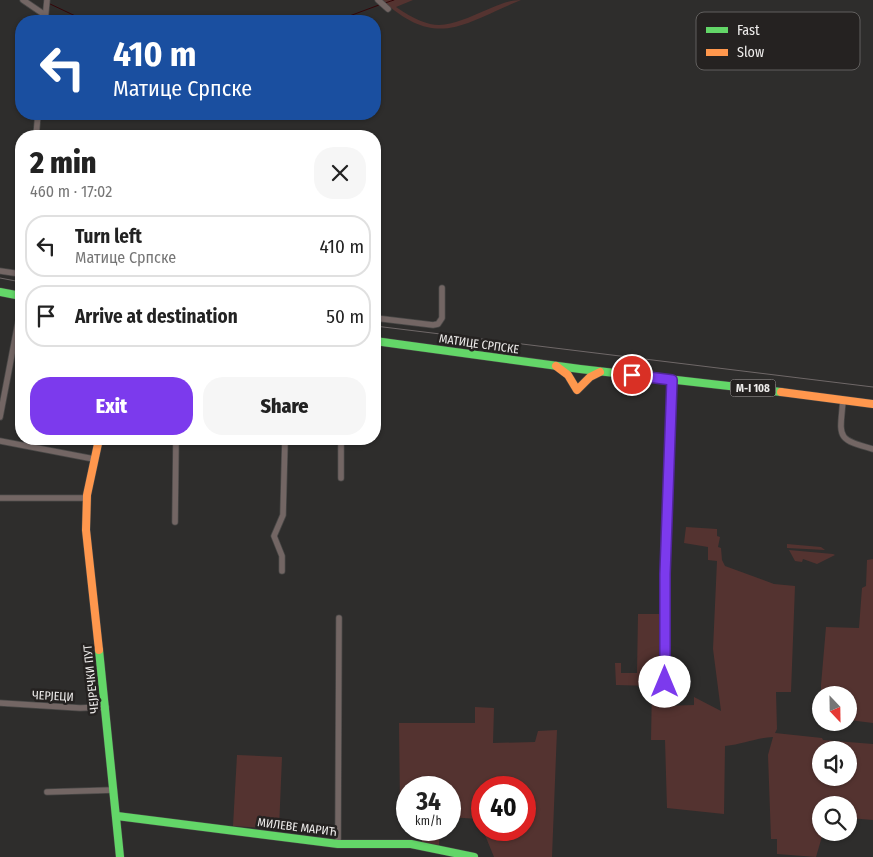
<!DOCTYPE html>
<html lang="en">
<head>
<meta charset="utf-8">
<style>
  body { margin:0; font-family:"Fira Sans Condensed",sans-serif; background:#f6f6f6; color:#222; height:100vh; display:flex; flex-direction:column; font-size:19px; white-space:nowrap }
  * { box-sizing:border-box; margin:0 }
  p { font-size:16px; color:#767676 }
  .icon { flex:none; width:28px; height:28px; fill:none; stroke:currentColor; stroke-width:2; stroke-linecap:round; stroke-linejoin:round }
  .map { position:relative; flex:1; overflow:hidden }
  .side { position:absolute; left:15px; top:130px; width:366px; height:315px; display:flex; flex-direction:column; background:#fff; border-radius:20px; box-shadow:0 1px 4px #0004 }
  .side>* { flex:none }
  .banner { position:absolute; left:15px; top:15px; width:366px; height:105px; border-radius:20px; box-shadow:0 1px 4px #0004; background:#1a4fa0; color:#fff; overflow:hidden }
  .needle { width:32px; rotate:158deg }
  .tools { position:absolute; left:812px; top:686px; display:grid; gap:10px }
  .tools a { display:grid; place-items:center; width:45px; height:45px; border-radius:50%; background:#fff; box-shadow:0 1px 4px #0004; font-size:25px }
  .speed { position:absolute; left:396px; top:776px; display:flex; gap:10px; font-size:25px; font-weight:700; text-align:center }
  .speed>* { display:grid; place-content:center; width:65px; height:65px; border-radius:50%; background:#fff; box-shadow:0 1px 4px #0004; line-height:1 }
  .speed small { font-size:12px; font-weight:400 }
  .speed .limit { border:8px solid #d22; background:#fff; color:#111 }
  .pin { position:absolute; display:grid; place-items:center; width:42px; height:42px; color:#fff; margin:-21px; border:2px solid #fff; border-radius:50%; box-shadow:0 1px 5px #0007 }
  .me { position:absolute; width:55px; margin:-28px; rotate:0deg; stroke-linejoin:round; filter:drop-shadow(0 0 4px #0008) }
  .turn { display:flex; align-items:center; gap:18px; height:105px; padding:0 15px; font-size:22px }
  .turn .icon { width:65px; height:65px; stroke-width:2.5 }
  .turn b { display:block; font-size:35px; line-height:42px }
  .round { display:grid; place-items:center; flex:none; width:52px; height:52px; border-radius:20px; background:#f6f6f6 }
  .head { display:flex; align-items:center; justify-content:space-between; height:85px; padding:0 15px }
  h1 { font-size:30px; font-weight:800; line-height:38px }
  .action { display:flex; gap:10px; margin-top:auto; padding:10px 15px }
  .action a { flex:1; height:58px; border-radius:20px; background:#7c3aed; color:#fff; font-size:20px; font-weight:800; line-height:58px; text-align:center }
  .action a+a { background:#f6f6f6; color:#222 }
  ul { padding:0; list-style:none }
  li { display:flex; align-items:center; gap:15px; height:62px; margin:0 10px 8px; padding:0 5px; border:2px solid #e0e0e0; border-radius:20px }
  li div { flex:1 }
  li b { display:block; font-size:19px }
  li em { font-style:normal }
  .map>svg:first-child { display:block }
  .green { fill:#543330; fill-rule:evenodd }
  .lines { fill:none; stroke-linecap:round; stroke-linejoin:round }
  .stream { stroke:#340508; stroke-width:1 }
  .street-casing { stroke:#494847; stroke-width:7 }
  .fast-casing { stroke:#494847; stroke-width:9 }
  .slow-casing { stroke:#494847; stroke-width:9 }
  .street { stroke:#736664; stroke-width:5.5 }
  .fast { stroke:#63d668; stroke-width:8 }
  .slow { stroke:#ff974d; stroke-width:8 }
  .rail { stroke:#6f6868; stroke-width:1 }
  .route-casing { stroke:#51269a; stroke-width:12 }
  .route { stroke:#7c3aed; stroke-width:9 }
  .labels { text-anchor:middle; stroke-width:5; stroke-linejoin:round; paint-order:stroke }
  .shield { fill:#252221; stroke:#b2afae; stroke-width:1 }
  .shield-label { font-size:11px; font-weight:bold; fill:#eeeceb }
  .street-label { font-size:12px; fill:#eeeceb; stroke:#252221 }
  .key { fill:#252221; stroke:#615f5e; stroke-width:1 }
  .key-label { font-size:14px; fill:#eeeceb }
</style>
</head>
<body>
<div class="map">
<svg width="873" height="857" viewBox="0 0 873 857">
  <rect width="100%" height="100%" fill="#2e2d2c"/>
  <!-- green -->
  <g class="green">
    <path d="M382 0H413L396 7C437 35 448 26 491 8 501 4 510 0 521 0 462 24 437 50 382 0Z"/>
    <path d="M686 527 717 529V536L720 537 718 547 721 548 722 560 725 566 774 584 795 586 791 692H776L777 729 775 733 822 738 823 740 873 744V820L849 818V805H821V832L823 833 816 857 777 854V839H771L768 755 773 737C755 738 743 744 725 746L724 814 667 808 665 740H651L652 686 616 685 615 663H621V673H637L638 614H662V706L694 705V697L721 711 713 649 717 561 708 560V547L684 543ZM821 750H849V778H821Z"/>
    <path d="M787 544 821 547 825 550 787 548Z"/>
    <path d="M789 550 833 554 835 555 817 564 803 559 802 562 795 561Z"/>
    <path d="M873 559V723L849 720V695H821V718V685L826 627 859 628 862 588 866 586 867 560Z"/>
    <path d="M475 707 494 708 493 743 535 742 538 731 557 730 552 857H494L483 830H525V788H482V829L478 819 450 817V788H408L407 808H400L399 723H475Z"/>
    <path d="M237 755 282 757 279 829 233 826Z"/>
    <path d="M422 830H440L439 845 422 843Z"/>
  </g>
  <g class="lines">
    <!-- stream -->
    <g class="stream">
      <path d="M48 3 86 21"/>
      <path d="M385 3 394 0"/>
      <path d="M336 21 379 5"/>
    </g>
    <defs>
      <g id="street">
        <path d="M23 0 45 15"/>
        <path d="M378 0 388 9"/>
        <path d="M45 21 47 0"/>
        <path d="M36 136 38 114"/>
        <path d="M0 271 21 274"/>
        <path d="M17 295 21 284"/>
        <path d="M375 318 433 325 438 324 442 318V288"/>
        <path d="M843 400C840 437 835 439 873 449"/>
        <path d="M0 417 21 307"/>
        <path d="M341 439V478"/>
        <path d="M0 441 94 459"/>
        <path d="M0 498H86"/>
        <path d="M175 522 176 439"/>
        <path d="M282 571V556L274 536 283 515 285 439"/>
        <path d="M0 703 80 708 106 707"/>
        <path d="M47 792 114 790"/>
        <path d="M338 844 339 618"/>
      </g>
      <g id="fast">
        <path d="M0 292 21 296"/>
        <path d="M375 341 580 369 781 392"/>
        <path d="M99 650 120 857"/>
        <path d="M665 682V574L672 380"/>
        <path d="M117 816 338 844H411L474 857"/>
      </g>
      <g id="slow">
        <path d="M556 366 568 375 577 390 590 377 600 372"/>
        <path d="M781 392 873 404"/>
        <path d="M99 439 87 495 86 530 99 650"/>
      </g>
    </defs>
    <!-- street casing -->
    <use href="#street" class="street-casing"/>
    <!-- fast casing -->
    <use href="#fast" class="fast-casing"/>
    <!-- slow casing -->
    <use href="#slow" class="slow-casing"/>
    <!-- street -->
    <use href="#street" class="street"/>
    <!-- fast -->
    <use href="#fast" class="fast"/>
    <!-- slow -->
    <use href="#slow" class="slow"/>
    <!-- rail -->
    <g class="rail">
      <path d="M0 278 21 282"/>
      <path d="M375 326 873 387"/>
    </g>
  </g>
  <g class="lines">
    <defs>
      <path id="route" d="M632 375 672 380 665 574V682"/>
    </defs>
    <!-- route casing -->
    <use href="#route" class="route-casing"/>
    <!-- route -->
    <use href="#route" class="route"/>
  </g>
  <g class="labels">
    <!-- shield labels -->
    <rect class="shield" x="730.5" y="379.5" width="45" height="17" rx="4"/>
    <g class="shield-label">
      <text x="753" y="392">M-I 108</text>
    </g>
    <!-- street labels -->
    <g class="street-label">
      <text transform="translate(479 344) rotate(8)" y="4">МАТИЦЕ СРПСКЕ</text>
      <text transform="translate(91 679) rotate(-96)" y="4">ЧЕЈРЕЧКИ ПУТ</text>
      <text transform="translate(53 696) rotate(3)" y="4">ЧЕРЈЕЦИ</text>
      <text transform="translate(297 827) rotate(7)" y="4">МИЛЕВЕ МAРИЋ</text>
    </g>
  </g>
  <!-- legend -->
  <rect x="696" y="12" width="164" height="58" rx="8" class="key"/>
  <rect x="706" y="27" width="22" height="6" fill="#63d668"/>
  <rect x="706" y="49" width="22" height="7" fill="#ff974d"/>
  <g class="key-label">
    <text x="737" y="35">Fast</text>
    <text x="737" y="57">Slow</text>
  </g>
</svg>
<div class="tools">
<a><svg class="needle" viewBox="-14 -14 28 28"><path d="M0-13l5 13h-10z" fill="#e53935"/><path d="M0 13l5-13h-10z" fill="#767676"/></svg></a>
<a><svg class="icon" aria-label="sound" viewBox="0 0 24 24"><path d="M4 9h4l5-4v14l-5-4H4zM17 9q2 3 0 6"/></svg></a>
<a><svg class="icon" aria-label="search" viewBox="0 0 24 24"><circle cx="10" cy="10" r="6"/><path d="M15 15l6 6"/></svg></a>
</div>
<div class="speed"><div>34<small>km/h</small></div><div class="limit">40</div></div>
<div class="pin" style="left:632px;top:375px;background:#d93025"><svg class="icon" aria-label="arrive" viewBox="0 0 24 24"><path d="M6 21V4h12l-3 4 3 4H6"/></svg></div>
<svg class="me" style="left:665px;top:682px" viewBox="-20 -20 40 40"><circle r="19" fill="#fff"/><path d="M0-13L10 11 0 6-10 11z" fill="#7c3aed"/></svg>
<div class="banner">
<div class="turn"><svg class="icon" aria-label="left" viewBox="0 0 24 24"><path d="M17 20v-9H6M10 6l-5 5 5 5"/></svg><div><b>410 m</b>Матице Српске</div></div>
</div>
<section class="side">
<div class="head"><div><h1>2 min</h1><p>460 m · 17:02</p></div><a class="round"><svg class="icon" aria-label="close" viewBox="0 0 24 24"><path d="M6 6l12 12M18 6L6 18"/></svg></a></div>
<ul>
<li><svg class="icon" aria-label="left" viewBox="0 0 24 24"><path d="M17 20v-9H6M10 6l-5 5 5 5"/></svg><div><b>Turn left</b><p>Матице Српске</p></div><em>410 m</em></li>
<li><svg class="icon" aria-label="arrive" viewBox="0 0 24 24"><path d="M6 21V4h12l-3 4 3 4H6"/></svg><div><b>Arrive at destination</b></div><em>50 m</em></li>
</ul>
<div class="action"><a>Exit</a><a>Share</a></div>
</section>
</div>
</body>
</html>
